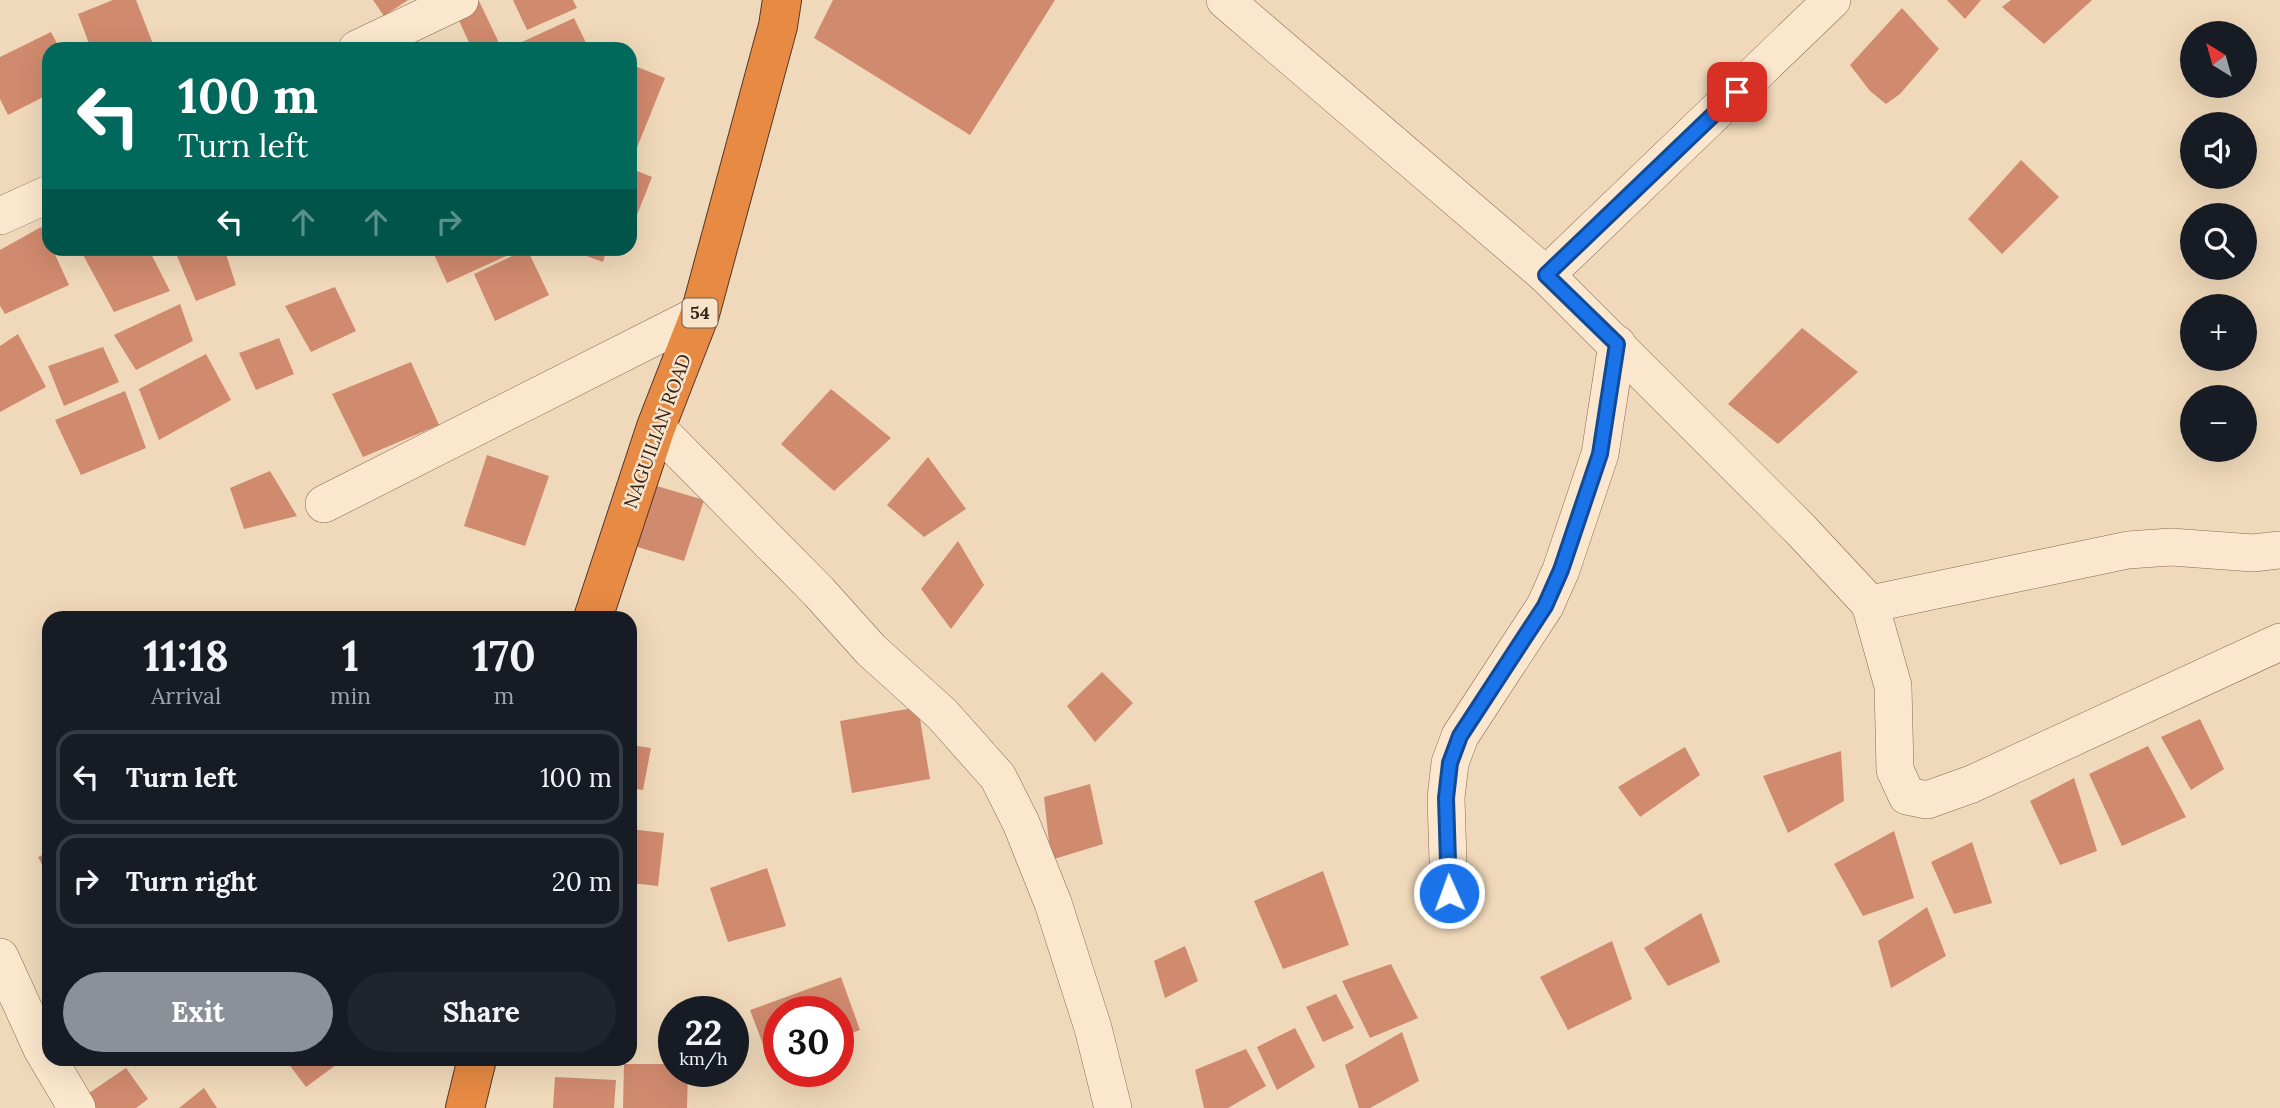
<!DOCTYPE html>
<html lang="en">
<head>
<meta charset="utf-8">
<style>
  body { margin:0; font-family:Lora,serif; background:#20242c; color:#f1f3f6; height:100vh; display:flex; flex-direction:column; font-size:26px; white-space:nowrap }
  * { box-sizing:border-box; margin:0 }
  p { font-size:23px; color:#9ea1a6 }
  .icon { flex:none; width:38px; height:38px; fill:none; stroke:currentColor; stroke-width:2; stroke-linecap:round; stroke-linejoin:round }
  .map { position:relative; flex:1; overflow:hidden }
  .drawer { position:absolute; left:42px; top:611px; width:595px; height:455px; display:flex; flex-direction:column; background:#171b24; border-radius:21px; box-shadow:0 7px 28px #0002 }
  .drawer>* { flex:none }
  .hud { position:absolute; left:42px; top:42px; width:595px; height:214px; border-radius:21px; box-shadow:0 7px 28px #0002; background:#00695c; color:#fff; overflow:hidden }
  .needle { width:46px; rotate:323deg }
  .controls { position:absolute; left:2180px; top:21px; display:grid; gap:14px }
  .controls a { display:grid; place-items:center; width:77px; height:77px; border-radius:50%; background:#171b24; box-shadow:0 7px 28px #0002; font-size:35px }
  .speed { position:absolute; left:658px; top:996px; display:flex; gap:14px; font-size:35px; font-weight:700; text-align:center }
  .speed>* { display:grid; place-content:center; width:91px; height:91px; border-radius:50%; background:#171b24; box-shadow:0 7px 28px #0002; line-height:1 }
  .speed small { font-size:18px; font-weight:400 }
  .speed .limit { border:10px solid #d22; background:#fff; color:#111 }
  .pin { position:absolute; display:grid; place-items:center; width:60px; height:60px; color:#fff; margin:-30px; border-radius:14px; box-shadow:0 4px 10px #0006 }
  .me { position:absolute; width:77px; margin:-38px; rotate:358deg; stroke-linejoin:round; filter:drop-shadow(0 0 5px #0008) }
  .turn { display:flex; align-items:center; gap:24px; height:147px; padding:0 21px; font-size:32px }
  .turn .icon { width:91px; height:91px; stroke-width:2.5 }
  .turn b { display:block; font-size:49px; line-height:60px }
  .lanes { display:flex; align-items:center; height:66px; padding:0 21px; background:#0003; justify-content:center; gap:35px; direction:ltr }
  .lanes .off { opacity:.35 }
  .eta { display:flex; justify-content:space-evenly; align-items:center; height:119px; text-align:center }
  .eta b { font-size:42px; font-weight:700; line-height:49px }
  .button { display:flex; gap:14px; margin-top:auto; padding:14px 21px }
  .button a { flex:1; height:80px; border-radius:42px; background:#8c9099; color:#fff; font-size:28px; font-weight:700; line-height:80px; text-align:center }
  .button a+a { background:#20242c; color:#f1f3f6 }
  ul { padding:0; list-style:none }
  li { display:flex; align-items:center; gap:21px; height:94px; margin:0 14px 10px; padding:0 7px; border:4px solid #363941; border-radius:21px }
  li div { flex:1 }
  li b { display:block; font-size:26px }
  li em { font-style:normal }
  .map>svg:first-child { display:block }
  .building { fill:#d08a6e }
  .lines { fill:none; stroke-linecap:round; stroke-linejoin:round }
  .minor-casing { stroke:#876954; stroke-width:38 }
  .highway-casing { stroke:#543829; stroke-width:40 }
  .minor { stroke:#fbe7cd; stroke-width:37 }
  .highway { stroke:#e68a44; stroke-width:38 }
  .route-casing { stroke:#114b97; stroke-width:18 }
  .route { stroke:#1a73e8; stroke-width:12 }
  .labels { text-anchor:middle; stroke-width:5; stroke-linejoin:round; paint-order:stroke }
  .shield { fill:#f7e4ca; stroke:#6f5e4f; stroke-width:2 }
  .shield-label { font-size:18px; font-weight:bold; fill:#35241a }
  .street-label { font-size:19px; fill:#35241a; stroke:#f7e4ca }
</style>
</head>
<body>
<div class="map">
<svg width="2280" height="1108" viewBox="0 0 2280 1108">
  <rect width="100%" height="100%" fill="#f0d9ba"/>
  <!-- building -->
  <g class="building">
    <path d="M113 0H136L155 49H91L78 14Z"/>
    <path d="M373 0H408L384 16Z"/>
    <path d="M513 0H573L577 8 527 30Z"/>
    <path d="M833 0H1055L970 135 814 38Z"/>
    <path d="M1947 0H1981L1965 19Z"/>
    <path d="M2011 0H2092L2044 44 2002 7Z"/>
    <path d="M479 1 501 47 497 49H472L455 12Z"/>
    <path d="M1902 8 1939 49 1900 94 1886 104 1870 91 1850 65Z"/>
    <path d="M574 18 589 49H508L522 42Z"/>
    <path d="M51 32 60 49H49V94L8 115 0 99V57Z"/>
    <path d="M630 64 665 78 634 155 630 153Z"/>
    <path d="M2021 160 2059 197 2002 254 1968 219Z"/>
    <path d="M630 168 652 177 637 215 630 213Z"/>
    <path d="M41 227 49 243V248H52L69 285 5 314 0 306V250Z"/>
    <path d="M91 248H148L170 291 114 312 82 253Z"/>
    <path d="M191 248H224L236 285 196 301 177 256Z"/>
    <path d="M431 248H524L447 283Z"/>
    <path d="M564 248H607L603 262Z"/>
    <path d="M527 249 549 295 495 321 474 274Z"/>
    <path d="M335 287 356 331 311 352 285 306Z"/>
    <path d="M180 304 193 341 136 370 114 335Z"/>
    <path d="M1802 328 1858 372 1778 444 1728 404Z"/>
    <path d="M18 334 46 387 0 412V346Z"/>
    <path d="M279 338 294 374 256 390 239 353Z"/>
    <path d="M103 347 119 382 64 406 48 366Z"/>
    <path d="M206 354 231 400 159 440 139 389Z"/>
    <path d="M411 362 439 425 363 457 332 394Z"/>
    <path d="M831 389 891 438 834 491 781 444Z"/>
    <path d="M125 391 146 448 81 475 55 420Z"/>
    <path d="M487 455 549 476 525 546 464 526Z"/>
    <path d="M928 457 966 509 924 537 887 505Z"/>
    <path d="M270 471 297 516 244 529 230 488Z"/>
    <path d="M650 484 704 500 684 561 631 545Z"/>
    <path d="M958 541 984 585 951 629 921 589Z"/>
    <path d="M1102 672 1133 703 1095 742 1067 706Z"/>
    <path d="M918 707 930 779 852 793 840 721Z"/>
    <path d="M2200 719 2224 769 2191 790 2161 737Z"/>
    <path d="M630 745 651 748 643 790 630 788Z"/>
    <path d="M2148 746 2186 817 2122 846 2089 774Z"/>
    <path d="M1685 747 1700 775 1640 817 1618 787Z"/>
    <path d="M1841 751 1844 801 1788 833 1763 776Z"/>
    <path d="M2074 778 2097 851 2060 865 2030 801Z"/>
    <path d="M1090 784 1103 844 1051 860 1044 797Z"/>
    <path d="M630 829 664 833 658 886 630 883Z"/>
    <path d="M1894 831 1914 898 1863 916 1834 864Z"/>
    <path d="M1972 842 1992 903 1954 914 1931 862Z"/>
    <path d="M49 852V878L38 857Z"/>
    <path d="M767 868 786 926 728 942 710 888Z"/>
    <path d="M1323 871 1349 945 1283 969 1254 901Z"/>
    <path d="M1927 907 1946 956 1891 988 1878 941Z"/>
    <path d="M1701 913 1720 962 1668 986 1644 948Z"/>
    <path d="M1612 941 1632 999 1568 1030 1540 977Z"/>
    <path d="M1185 946 1198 981 1165 998 1154 961Z"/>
    <path d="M1391 964 1418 1018 1370 1038 1342 981Z"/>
    <path d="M841 977 860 1030 838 1038V1012H779V1060L770 1063 750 1010Z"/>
    <path d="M1336 994 1354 1028 1323 1042 1306 1007Z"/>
    <path d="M1295 1028 1315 1067 1277 1090 1257 1047Z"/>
    <path d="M1402 1032 1419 1081 1370 1108H1359L1345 1065Z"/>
    <path d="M1246 1049 1266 1086 1228 1108H1204L1195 1070Z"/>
    <path d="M285 1059H344L306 1087Z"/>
    <path d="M624 1064H674V1071H688L687 1108H623Z"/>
    <path d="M126 1068 148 1099 136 1108H90L83 1097Z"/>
    <path d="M555 1077 616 1080 614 1108H553Z"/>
    <path d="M204 1088 217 1108H179Z"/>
  </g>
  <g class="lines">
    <defs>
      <g id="minor">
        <path d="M1225 0 1546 275 1801 530 1870 604 2128 550 2171 547 2253 553 2280 550"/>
        <path d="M357 49 460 0"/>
        <path d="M0 216 49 194"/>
        <path d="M1546 275 1832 0"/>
        <path d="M656 427 819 592 871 650 942 714 998 777 1021 823 1053 903 1093 1028 1113 1108"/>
        <path d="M324 504 700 314"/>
        <path d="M1870 604 1893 686 1895 770 1907 796 1927 800 1972 784 2280 642"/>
        <path d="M1449 893 1446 798 1450 763 1460 736 1545 606 1561 570 1600 454 1617 344"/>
        <path d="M0 957 42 1049 77 1108"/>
      </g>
      <g id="highway">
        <path d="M593 618 656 427 700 314 778 26 782 0"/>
        <path d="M465 1108 477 1059"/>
      </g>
    </defs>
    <!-- minor casing -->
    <use href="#minor" class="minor-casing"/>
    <!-- highway casing -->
    <use href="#highway" class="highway-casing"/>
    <!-- minor -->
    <use href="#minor" class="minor"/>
    <!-- highway -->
    <use href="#highway" class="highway"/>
  </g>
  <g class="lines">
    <defs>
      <path id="route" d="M1449 893 1446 798 1450 763 1460 736 1545 606 1561 570 1600 454 1617 344 1546 275 1737 92"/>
    </defs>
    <!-- route casing -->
    <use href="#route" class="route-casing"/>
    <!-- route -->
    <use href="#route" class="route"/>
  </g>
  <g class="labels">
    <!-- shield labels -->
    <rect class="shield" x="682.5" y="298.5" width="35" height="29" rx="5"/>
    <g class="shield-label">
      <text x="700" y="319">54</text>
    </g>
    <!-- street labels -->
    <g class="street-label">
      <text transform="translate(657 431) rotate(-70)" y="7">NAGUILIAN ROAD</text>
    </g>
  </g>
</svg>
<div class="controls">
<a><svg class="needle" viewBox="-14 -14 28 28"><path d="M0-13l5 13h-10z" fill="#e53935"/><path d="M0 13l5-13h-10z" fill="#9ea1a6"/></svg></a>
<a><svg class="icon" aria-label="sound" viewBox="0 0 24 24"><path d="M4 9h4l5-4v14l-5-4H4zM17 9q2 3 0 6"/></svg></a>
<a><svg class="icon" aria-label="search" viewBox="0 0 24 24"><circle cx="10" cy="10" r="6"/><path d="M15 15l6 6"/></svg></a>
<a>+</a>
<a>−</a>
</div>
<div class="speed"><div>22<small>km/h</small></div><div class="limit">30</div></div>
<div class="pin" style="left:1737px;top:92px;background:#d93025"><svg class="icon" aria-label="arrive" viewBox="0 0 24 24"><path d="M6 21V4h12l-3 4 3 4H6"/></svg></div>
<svg class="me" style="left:1449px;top:893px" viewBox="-20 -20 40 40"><circle r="17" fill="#1a73e8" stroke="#fff" stroke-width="3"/><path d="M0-11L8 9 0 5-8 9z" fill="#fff"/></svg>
<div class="hud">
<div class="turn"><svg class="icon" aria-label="left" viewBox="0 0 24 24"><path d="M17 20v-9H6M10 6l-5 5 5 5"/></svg><div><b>100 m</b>Turn left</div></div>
<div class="lanes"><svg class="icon" aria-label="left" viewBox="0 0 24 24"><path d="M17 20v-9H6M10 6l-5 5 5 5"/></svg><svg class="icon off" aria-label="ahead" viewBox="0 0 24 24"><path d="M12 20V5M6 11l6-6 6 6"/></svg><svg class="icon off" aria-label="ahead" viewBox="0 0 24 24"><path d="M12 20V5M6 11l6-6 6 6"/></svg><svg class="icon off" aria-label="right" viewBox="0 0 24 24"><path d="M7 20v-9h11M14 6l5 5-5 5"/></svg></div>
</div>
<section class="drawer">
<div class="eta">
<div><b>11:18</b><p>Arrival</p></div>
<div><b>1</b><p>min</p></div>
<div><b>170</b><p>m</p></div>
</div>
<ul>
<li><svg class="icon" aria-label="left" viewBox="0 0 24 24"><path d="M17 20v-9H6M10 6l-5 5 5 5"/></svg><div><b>Turn left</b></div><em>100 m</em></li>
<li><svg class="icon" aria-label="right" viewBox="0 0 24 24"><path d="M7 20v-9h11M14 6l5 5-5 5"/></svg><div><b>Turn right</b></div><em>20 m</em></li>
</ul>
<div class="button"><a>Exit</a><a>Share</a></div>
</section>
</div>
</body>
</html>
